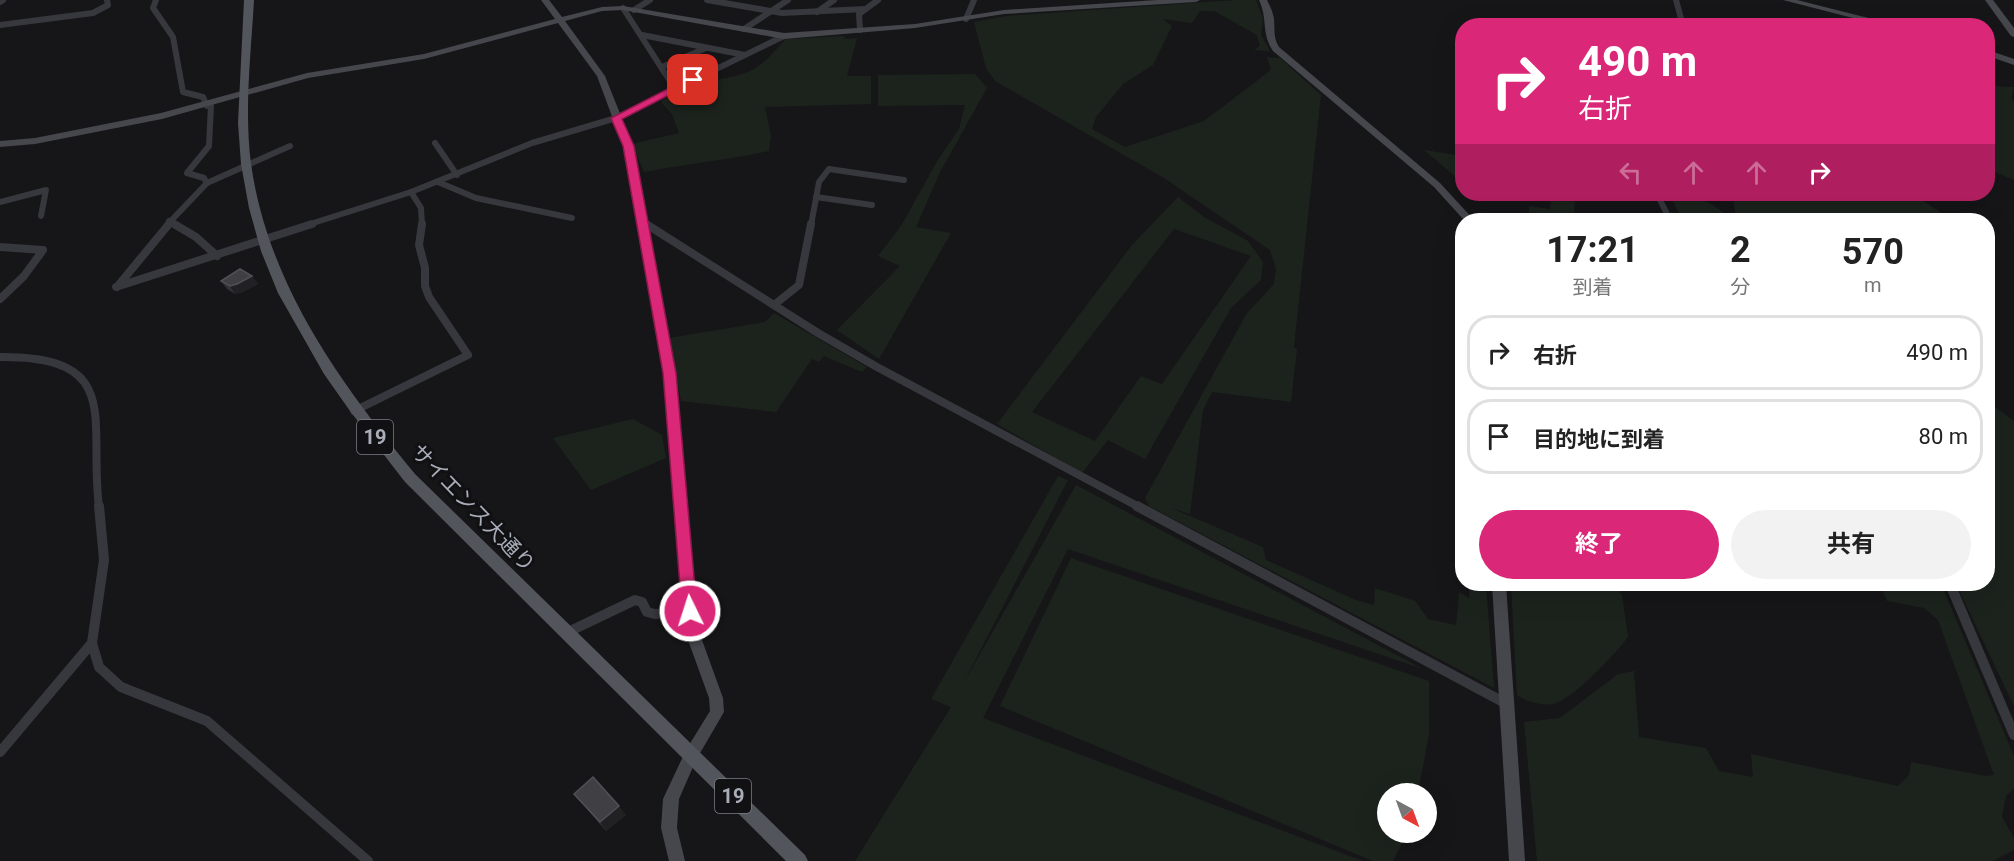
<!DOCTYPE html>
<html lang="ja">
<head>
<meta charset="utf-8">
<style>
  body { margin:0; font-family:Roboto,"Noto Sans JP",sans-serif; background:#f2f2f2; color:#222; height:100vh; display:flex; flex-direction:column; font-size:22px; white-space:nowrap }
  * { box-sizing:border-box; margin:0 }
  p { font-size:20px; color:#767676 }
  .icon { flex:none; width:33px; height:33px; fill:none; stroke:currentColor; stroke-width:2; stroke-linecap:round; stroke-linejoin:round }
  .map { position:relative; flex:1; overflow:hidden }
  .panel { position:absolute; left:1455px; top:213px; width:540px; height:378px; display:flex; flex-direction:column; background:#fff; border-radius:24px; box-shadow:0 6px 24px #0002 }
  .panel>* { flex:none }
  .top-card { position:absolute; left:1455px; top:18px; width:540px; height:183px; border-radius:24px; box-shadow:0 6px 24px #0002; background:#db2777; color:#fff; overflow:hidden }
  .needle { width:39px; rotate:139deg }
  .fabs { position:absolute; left:1377px; top:783px; display:grid; gap:12px }
  .fabs a { display:grid; place-items:center; width:60px; height:60px; border-radius:50%; background:#fff; box-shadow:0 6px 24px #0002; font-size:30px }
  .pin { position:absolute; display:grid; place-items:center; width:51px; height:51px; color:#fff; margin:-26px; border-radius:12px; box-shadow:0 3px 9px #0006 }
  .me { position:absolute; width:66px; margin:-33px; rotate:356deg; stroke-linejoin:round; filter:drop-shadow(0 0 4px #0008) }
  .turn { display:flex; align-items:center; gap:21px; height:126px; padding:0 24px; font-size:27px }
  .turn .icon { width:78px; height:78px; stroke-width:2.5 }
  .turn b { display:block; font-size:42px; line-height:51px }
  .lanes { display:flex; align-items:center; height:57px; padding:0 24px; background:#0003; justify-content:center; gap:30px; direction:ltr }
  .lanes .off { opacity:.35 }
  .eta { display:flex; justify-content:space-evenly; align-items:center; height:102px; text-align:center }
  .eta b { font-size:36px; font-weight:700; line-height:42px }
  .action { display:flex; gap:12px; margin-top:auto; padding:12px 24px }
  .action a { flex:1; height:69px; border-radius:36px; background:#db2777; color:#fff; font-size:24px; font-weight:700; line-height:69px; text-align:center }
  .action a+a { background:#f2f2f2; color:#222 }
  ul { padding:0; list-style:none }
  li { display:flex; align-items:center; gap:18px; height:75px; margin:0 12px 9px; padding:0 12px; border:3px solid #e0e0e0; border-radius:24px }
  li div { flex:1 }
  li b { display:block; font-size:22px }
  li em { font-style:normal }
  .map>svg:first-child { display:block }
  .green { fill:#1c231d; fill-rule:evenodd }
  .lines { fill:none; stroke-linecap:round; stroke-linejoin:round }
  .street-far2 { stroke:#37383d; stroke-width:6 }
  .street-far1 { stroke:#37383d; stroke-width:8 }
  .street { stroke:#37383d; stroke-width:10 }
  .secondary { fill:#45474d; fill-rule:evenodd }
  .primary { fill:#53555c; fill-rule:evenodd }
  .wall { fill:#323236 }
  .shaded-wall { fill:#212124 }
  .building { fill:#3f3f44; stroke:#4f5156; stroke-width:1.5 }
  .route { fill:#db2777; stroke:#8e194d; stroke-width:1.5 }
  .labels { text-anchor:middle; stroke-width:6; stroke-linejoin:round; paint-order:stroke }
  .shield { fill:#111113; stroke:#7b7e86; stroke-width:1.5 }
  .shield-label { font-size:20px; font-weight:bold; fill:#a8adb8 }
  .street-label { font-size:21px; fill:#a8adb8; stroke:#111113 }
</style>
</head>
<body>
<div class="map">
<svg width="2014" height="861" viewBox="0 0 2014 861">
  <rect width="100%" height="100%" fill="#161618"/>
  <!-- green -->
  <g class="green">
    <path d="M1235 0H1256L1263 19 1261 35 1270 51 1254 50 1260 46 1257 35 1214 11H1200L1192 23 1163 19 1172 26 1153 65 1123 84 1096 117 1092 129 1125 147 1204 121 1271 70 1267 57 1280 58 1321 95 1294 347 1297 349 1291 402 1212 392 1203 410 1190 514 1171 508 1263 547 1266 560 1356 600 1374 605 1375 588 1415 601 1428 619 1456 625 1459 592 1469 598 1470 584 1486 586 1494 688 1149 506 1145 498 1247 313 1274 284 1276 269 1270 250 1164 178 995 81 986 68 974 22 1007 16Z"/>
    <path d="M844 36 845 39 857 38 847 76H871V104L765 107 771 136 769 151C727 160 686 164 644 172L632 144 679 133 672 114 661 102C685 77 723 84 752 70 765 64 776 49 786 39Z"/>
    <path d="M975 74 987 88 940 172 916 227 951 233 879 359 837 330 900 266 878 256 901 226 939 158 959 129 965 105 878 106V75Z"/>
    <path d="M1988 86 2014 87 2011 98 2014 102V180L1988 169Z"/>
    <path d="M1424 150 1462 156V182Z"/>
    <path d="M1551 194 1575 195 1574 220H1537L1529 216V206L1550 209Z"/>
    <path d="M1669 194C1700 193 1711 204 1735 220H1689L1680 215Z"/>
    <path d="M1733 194H1912L1953 220H1736Z"/>
    <path d="M1178 197 1204 217 1248 241 1263 262 1261 280 1231 308 1145 459 1108 440 1082 473 997 424 1132 245ZM1174 229 1251 256 1162 384 1141 376 1095 441 1032 412Z"/>
    <path d="M774 313 867 367 862 372 824 356 819 362 812 359 776 412 681 401 669 338 765 322Z"/>
    <path d="M1988 402 2014 421V706L1956 584H1988Z"/>
    <path d="M633 419 662 435 666 458 591 490 553 438Z"/>
    <path d="M1058 476 1068 480 963 684 1076 485 1423 669 1068 549 983 718 1363 861H855L951 707 931 699Z"/>
    <path d="M1071 558 1429 681V734L1418 793 1388 794V832L1407 833 1393 861H1373L1000 706Z"/>
    <path d="M1511 584H1614L1622 595 1628 637C1616 653 1571 702 1552 704 1541 706 1525 701 1517 695Z"/>
    <path d="M1879 584H1941L2014 756V788L2006 796 2002 817 2014 838V850L1993 861H1537L1524 722 1560 718 1618 674 1634 671 1639 737 1706 748 1719 771 1753 777 1751 754 1898 786 1909 775 1911 762 1986 776 1994 775 1938 620 1924 608 1887 601Z"/>
  </g>
  <g class="lines">
    <!-- street-far2 -->
    <g class="street-far2">
      <path d="M156 0 153 8 173 37 183 92 203 97 207 106"/>
      <path d="M707 0 782 13 865 9"/>
      <path d="M1676 0 1682 22 1680 26"/>
      <path d="M0 2 3 0"/>
      <path d="M623 8 675 89"/>
      <path d="M634 10 650 0"/>
      <path d="M817 12 834 0"/>
      <path d="M966 19 974 0"/>
      <path d="M0 25 93 13 108 5 107 0"/>
      <path d="M744 29 788 0"/>
      <path d="M860 30 859 14 878 0"/>
      <path d="M642 35 745 55"/>
      <path d="M662 67 706 48"/>
      <path d="M435 143 457 175"/>
      <path d="M438 182 476 198 572 218"/>
      <path d="M207 183 290 146"/>
      <path d="M411 192 421 208 422 225"/>
      <path d="M1657 194 1670 220"/>
      <path d="M816 197 872 205"/>
      <path d="M0 202 46 190 41 216"/>
      <path d="M169 221 176 225"/>
      <path d="M642 221 649 225"/>
      <path d="M167 225 207 183 204 178 187 173 209 146 211 105"/>
      <path d="M307 225 411 192 532 143 616 118 784 36"/>
      <path d="M811 225 819 182 829 169 904 180"/>
    </g>
    <!-- street-far1 -->
    <g class="street-far1">
      <path d="M174 224 196 237 217 256"/>
      <path d="M646 224 818 333 877 367 1139 507"/>
      <path d="M0 247 43 250 24 276 0 299"/>
      <path d="M116 287 312 224"/>
      <path d="M117 287 169 224"/>
      <path d="M774 305 799 285 811 224"/>
      <path d="M0 357C125 356 88 420 99 507"/>
      <path d="M354 411 468 355 429 297 425 286V268L419 245 422 224"/>
    </g>
    <!-- street -->
    <g class="street">
      <path d="M99 506 104 560 92 643 99 667 121 687 207 721 368 861"/>
      <path d="M1137 506 1505 703"/>
      <path d="M1950 584 2014 735"/>
      <path d="M566 633 635 600 642 602 647 612 655 614 689 611"/>
      <path d="M0 752 92 643"/>
    </g>
    <!-- secondary -->
    <g class="secondary">
      <path d="M541 0H549L562 17 602 7 623 6 784 33 915 24 1004 10 1157 0H1200L1196 2 1004 14 915 28 784 39 623 10 602 11 565 21 605 76 633 146 675 373 698 629 723 698 724 712 696 760 679 799 677 828 685 861H669L661 828 663 799 686 750 710 711 709 698 684 629 663 373 623 146 597 76 558 23 424 59 308 78 162 119 35 144 0 147V141L35 138 161 113 307 73 424 54 555 19Z"/>
      <path d="M1259 0H1267C1270 6 1273 12 1274 19 1275 30 1273 37 1279 47L1440 183 1474 220H1464L1434 187 1273 51C1261 33 1268 19 1259 0Z"/>
      <path d="M1783 0H1797L1900 26H1884Z"/>
      <path d="M1985 0H1993L2014 28V37L2011 36Z"/>
      <path d="M1988 50 2014 59V65L1988 56Z"/>
      <path d="M1492 584H1506L1525 861H1509Z"/>
    </g>
    <!-- primary -->
    <path class="primary" d="M244 0H254C251 54 244 110 251 164 268 284 340 383 415 474L805 855 808 861H786L405 482 350 411 324 374 278 293 261 251 249 208 241 164 238 123Z"/>
  </g>
  <!-- wall -->
  <g class="wall">
    <path d="M252 276 258 284 243 292 235 294 227 289 221 281Z"/>
    <path d="M574 794 626 815 606 831Z"/>
  </g>
  <!-- shaded-wall -->
  <g class="shaded-wall">
    <path d="M252 276 258 284 243 292 235 294 230 286Z"/>
    <path d="M619 806 626 815 606 831 600 822Z"/>
  </g>
  <!-- building -->
  <g class="building">
    <path d="M240 269 252 276 237 284 230 286 221 281Z"/>
    <path d="M593 777 619 806 600 822 574 794Z"/>
  </g>
  <!-- route -->
  <path class="route" d="M689 78 698 80 622 119 634 146 676 373 697 611 695 616H684L682 611 663 373 623 146 611 118Z"/>
  <g class="labels">
    <!-- shield labels -->
    <g class="shield">
      <rect x="357" y="420" width="36" height="34" rx="4.5"/>
      <rect x="715" y="779" width="36" height="34" rx="4.5"/>
    </g>
    <g class="shield-label">
      <text x="375" y="444">19</text>
      <text x="733" y="803">19</text>
    </g>
    <!-- street labels -->
    <g class="street-label">
      <text transform="translate(473 508) rotate(46)" y="7">サイエンス大通り</text>
    </g>
  </g>
</svg>
<div class="fabs">
<a><svg class="needle" viewBox="-14 -14 28 28"><path d="M0-13l5 13h-10z" fill="#e53935"/><path d="M0 13l5-13h-10z" fill="#767676"/></svg></a>
</div>
<div class="pin" style="left:693px;top:80px;background:#d93025"><svg class="icon" aria-label="arrive" viewBox="0 0 24 24"><path d="M6 21V4h12l-3 4 3 4H6"/></svg></div>
<svg class="me" style="left:690px;top:611px" viewBox="-20 -20 40 40"><circle r="17" fill="#db2777" stroke="#fff" stroke-width="3"/><path d="M0-11L8 9 0 5-8 9z" fill="#fff"/></svg>
<div class="top-card">
<div class="turn"><svg class="icon" aria-label="right" viewBox="0 0 24 24"><path d="M7 20v-9h11M14 6l5 5-5 5"/></svg><div><b>490 m</b>右折</div></div>
<div class="lanes"><svg class="icon off" aria-label="left" viewBox="0 0 24 24"><path d="M17 20v-9H6M10 6l-5 5 5 5"/></svg><svg class="icon off" aria-label="ahead" viewBox="0 0 24 24"><path d="M12 20V5M6 11l6-6 6 6"/></svg><svg class="icon off" aria-label="ahead" viewBox="0 0 24 24"><path d="M12 20V5M6 11l6-6 6 6"/></svg><svg class="icon" aria-label="right" viewBox="0 0 24 24"><path d="M7 20v-9h11M14 6l5 5-5 5"/></svg></div>
</div>
<section class="panel">
<div class="eta">
<div><b>17:21</b><p>到着</p></div>
<div><b>2</b><p>分</p></div>
<div><b>570</b><p>m</p></div>
</div>
<ul>
<li><svg class="icon" aria-label="right" viewBox="0 0 24 24"><path d="M7 20v-9h11M14 6l5 5-5 5"/></svg><div><b>右折</b></div><em>490 m</em></li>
<li><svg class="icon" aria-label="arrive" viewBox="0 0 24 24"><path d="M6 21V4h12l-3 4 3 4H6"/></svg><div><b>目的地に到着</b></div><em>80 m</em></li>
</ul>
<div class="action"><a>終了</a><a>共有</a></div>
</section>
</div>
</body>
</html>
